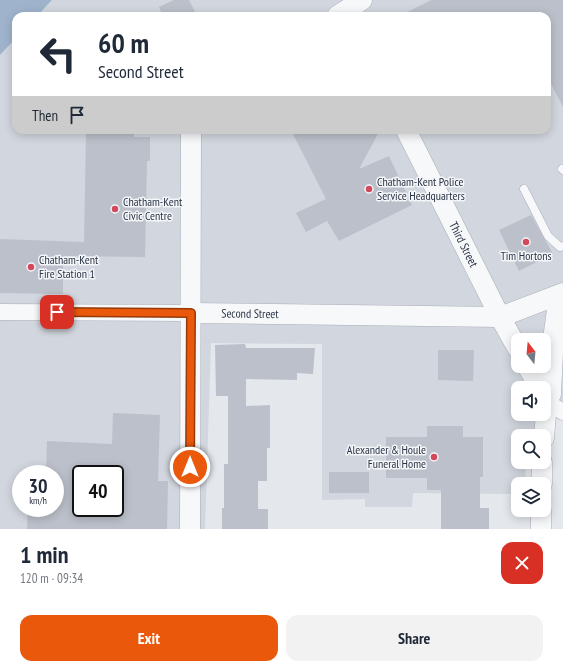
<!DOCTYPE html>
<html lang="en">
<head>
<meta charset="utf-8">
<style>
  body { margin:0; font-family:"PT Sans Narrow",sans-serif; background:#f2f2f3; color:#1f2937; height:100vh; display:flex; flex-direction:column; font-size:15px; white-space:nowrap }
  * { box-sizing:border-box; margin:0 }
  p { font-size:13px; color:#747a83 }
  .icon { flex:none; width:22px; height:22px; fill:none; stroke:currentColor; stroke-width:2; stroke-linecap:round; stroke-linejoin:round }
  .map { position:relative; height:529px; overflow:hidden }
  .drawer { display:flex; flex-direction:column; background:#fff; flex:1 }
  .drawer>* { flex:none }
  .guide { position:absolute; left:12px; top:12px; width:539px; height:122px; border-radius:12px; box-shadow:0 2px 10px #0003; background:#fff; color:#1f2937; overflow:hidden }
  .needle { width:26px; rotate:344deg }
  .tools { position:absolute; left:511px; top:333px; display:grid; gap:8px }
  .tools a { display:grid; place-items:center; width:40px; height:40px; border-radius:8px; background:#fff; box-shadow:0 2px 10px #0003; font-size:20px }
  .speed { position:absolute; left:12px; top:465px; display:flex; gap:8px; font-size:20px; font-weight:700; text-align:center }
  .speed>* { display:grid; place-content:center; width:52px; height:52px; border-radius:50%; background:#fff; box-shadow:0 2px 10px #0003; line-height:1 }
  .speed small { font-size:10px; font-weight:400 }
  .speed .limit { border:2px solid #111; border-radius:6px; background:#fff; color:#111 }
  .pin { position:absolute; display:grid; place-items:center; width:34px; height:34px; color:#fff; margin:-17px; border-radius:8px; box-shadow:0 2px 6px #0006 }
  .me { position:absolute; width:44px; margin:-22px; rotate:0deg; stroke-linejoin:round; filter:drop-shadow(0 0 3px #0008) }
  .turn { display:flex; align-items:center; gap:14px; height:84px; padding:0 20px; font-size:18px }
  .turn .icon { width:52px; height:52px; stroke-width:2.5 }
  .turn b { display:block; font-size:28px; line-height:34px }
  .then { display:flex; align-items:center; height:38px; padding:0 20px; background:#0003; gap:8px; font-size:15px }
  .round { display:grid; place-items:center; flex:none; width:42px; height:42px; border-radius:12px; background:#f2f2f3 }
  .head { display:flex; align-items:center; justify-content:space-between; height:68px; padding:0 20px }
  h1 { font-size:24px; font-weight:700; line-height:30px }
  .cta { display:flex; gap:8px; margin-top:auto; padding:8px 20px }
  .cta a { flex:1; height:46px; border-radius:12px; background:#ea580c; color:#fff; font-size:16px; font-weight:700; line-height:46px; text-align:center }
  .cta a+a { background:#f2f2f3; color:#1f2937 }
  .map>svg:first-child { display:block }
  .built { fill:#d2d6de; fill-rule:evenodd }
  .water { fill:#9fb4cc }
  .building { fill:#bbc0ca; fill-rule:evenodd }
  .lines { fill:none; stroke-linecap:round; stroke-linejoin:round }
  .service-casing { stroke:#a9aeb7; stroke-width:9 }
  .minor-casing { stroke:#a9aeb7; stroke-width:17 }
  .tertiary-casing { stroke:#a9aeb7; stroke-width:21 }
  .service { stroke:#f7f8fa; stroke-width:8 }
  .minor { stroke:#f7f8fa; stroke-width:16 }
  .tertiary { stroke:#f7f8fa; stroke-width:20 }
  .route-casing { stroke:#983908; stroke-width:10 }
  .route { stroke:#ea580c; stroke-width:7 }
  .poi-dot { fill:#d1495b; stroke:#f4f6f9; stroke-width:1.5 }
  .labels { text-anchor:middle; stroke-width:3; stroke-linejoin:round; paint-order:stroke }
  .poi-label { font-size:12px; fill:#2b3445; stroke:#f4f6f9; text-anchor:start }
  .street-label { font-size:12px; fill:#2b3445; stroke:#f4f6f9 }
</style>
</head>
<body>
<div class="map">
<svg width="563" height="529" viewBox="0 0 563 529">
  <rect width="100%" height="100%" fill="#e4e7ec"/>
  <!-- built -->
  <path class="built" d="M52 0H563V409L529 436H518V462H526L525 484H518V494L413 493 412 507H365V499L322 500V344L211 343 205 529H0V55L16 38V130H547V16H37ZM518 340H544V366H518ZM518 388H544V414H518ZM21 474H55V508H21ZM81 474H115V508H81Z"/>
  <!-- water -->
  <path class="water" d="M0 0H52L37 16H16V38L0 55Z"/>
  <!-- building -->
  <g class="building">
    <path d="M174 0H189L197 16H163L159 7Z"/>
    <path d="M431 0H563V107L547 76V16H400Z"/>
    <path d="M89 130H134V137H150V161H147L145 257 63 256V294L0 293V239L84 242 86 132 89 133Z"/>
    <path d="M291 130H380L359 169 389 156 412 205 339 241 327 221 306 232 296 213 326 199Z"/>
    <path d="M531 215 553 254 519 271 499 230Z"/>
    <path d="M245 344 246 348H315L313 374 297 373V380L246 379V406L270 405V448H267V481H258V509H268V529H222V508H224V464H228V396H216L215 345Z"/>
    <path d="M438 350H474L473 381 438 380Z"/>
    <path d="M113 413 160 415 158 481H168L167 529H27L28 508H55V474H46L47 441 112 444ZM81 474H115V508H81Z"/>
    <path d="M427 426H463V437H483V477H480V508H489V529H441V490H427V478H386V437H427Z"/>
    <rect x="329" y="472" width="40" height="21"/>
  </g>
  <g class="lines">
    <defs>
      <g id="service">
        <path d="M562 169 563 170"/>
        <path d="M524 189 548 236 560 247 563 246"/>
      </g>
      <g id="minor">
        <path d="M0 312 191 313"/>
        <path d="M547 402 563 412"/>
      </g>
      <g id="tertiary">
        <path d="M337 16 362 0"/>
        <path id="s1" d="M406 130 500 317 518 349"/>
        <path id="s2" d="M191 313 500 317 563 293"/>
        <path d="M527 366 540 388"/>
        <path d="M544 396 547 402 544 438"/>
        <path d="M547 402 551 394 554 332 559 295"/>
        <path d="M542 484V462"/>
        <path d="M190 529 191 130"/>
        <path d="M541 529V510"/>
      </g>
    </defs>
    <!-- service casing -->
    <use href="#service" class="service-casing"/>
    <!-- minor casing -->
    <use href="#minor" class="minor-casing"/>
    <!-- tertiary casing -->
    <use href="#tertiary" class="tertiary-casing"/>
    <!-- service -->
    <use href="#service" class="service"/>
    <!-- minor -->
    <use href="#minor" class="minor"/>
    <!-- tertiary -->
    <use href="#tertiary" class="tertiary"/>
  </g>
  <g class="lines">
    <defs>
      <path id="route" d="M57 312 191 313 190 467"/>
    </defs>
    <!-- route casing -->
    <use href="#route" class="route-casing"/>
    <!-- route -->
    <use href="#route" class="route"/>
  </g>
  <!-- markers -->
  <g class="poi-dot">
    <circle cx="369" cy="189" r="4"/>
    <circle cx="115" cy="209" r="4"/>
    <circle cx="526" cy="242" r="4"/>
    <circle cx="31" cy="267" r="4"/>
    <circle cx="434" cy="457" r="4"/>
  </g>
  <g class="labels">
    <!-- poi labels -->
    <g class="poi-label">
      <text x="377" y="186">Chatham-Kent Police<tspan x="377" dy="14">Service Headquarters</tspan></text>
      <text x="123" y="206">Chatham-Kent<tspan x="123" dy="14">Civic Centre</tspan></text>
      <text x="526" y="260" text-anchor="middle">Tim Hortons</text>
      <text x="39" y="264">Chatham-Kent<tspan x="39" dy="14">Fire Station 1</tspan></text>
      <text x="426" y="454" text-anchor="end">Alexander &amp; Houle<tspan x="426" dy="14">Funeral Home</tspan></text>
    </g>
    <!-- street labels -->
    <g class="street-label">
      <text dy="4" stroke="none"><textPath href="#s1" startOffset="128">Third Street</textPath></text>
      <text dy="4" stroke="none"><textPath href="#s2" startOffset="59">Second Street</textPath></text>
    </g>
  </g>
</svg>
<div class="tools">
<a><svg class="needle" viewBox="-14 -14 28 28"><path d="M0-13l5 13h-10z" fill="#e53935"/><path d="M0 13l5-13h-10z" fill="#747a83"/></svg></a>
<a><svg class="icon" aria-label="sound" viewBox="0 0 24 24"><path d="M4 9h4l5-4v14l-5-4H4zM17 9q2 3 0 6"/></svg></a>
<a><svg class="icon" aria-label="search" viewBox="0 0 24 24"><circle cx="10" cy="10" r="6"/><path d="M15 15l6 6"/></svg></a>
<a><svg class="icon" aria-label="layers" viewBox="0 0 24 24"><path d="M12 4l9 5-9 5-9-5zM3 14l9 5 9-5"/></svg></a>
</div>
<div class="speed"><div>30<small>km/h</small></div><div class="limit">40</div></div>
<div class="pin" style="left:57px;top:312px;background:#d93025"><svg class="icon" aria-label="arrive" viewBox="0 0 24 24"><path d="M6 21V4h12l-3 4 3 4H6"/></svg></div>
<svg class="me" style="left:190px;top:467px" viewBox="-20 -20 40 40"><circle r="17" fill="#ea580c" stroke="#fff" stroke-width="3"/><path d="M0-11L8 9 0 5-8 9z" fill="#fff"/></svg>
<div class="guide">
<div class="turn"><svg class="icon" aria-label="left" viewBox="0 0 24 24"><path d="M17 20v-9H6M10 6l-5 5 5 5"/></svg><div><b>60 m</b>Second Street</div></div>
<div class="then">Then<svg class="icon" aria-label="arrive" viewBox="0 0 24 24"><path d="M6 21V4h12l-3 4 3 4H6"/></svg></div>
</div>
</div>
<section class="drawer">
<div class="head"><div><h1>1 min</h1><p>120 m · 09:34</p></div><a class="round" style="background:#d93025;color:#fff"><svg class="icon" aria-label="close" viewBox="0 0 24 24"><path d="M6 6l12 12M18 6L6 18"/></svg></a></div>
<div class="cta"><a>Exit</a><a>Share</a></div>
</section>
</body>
</html>
